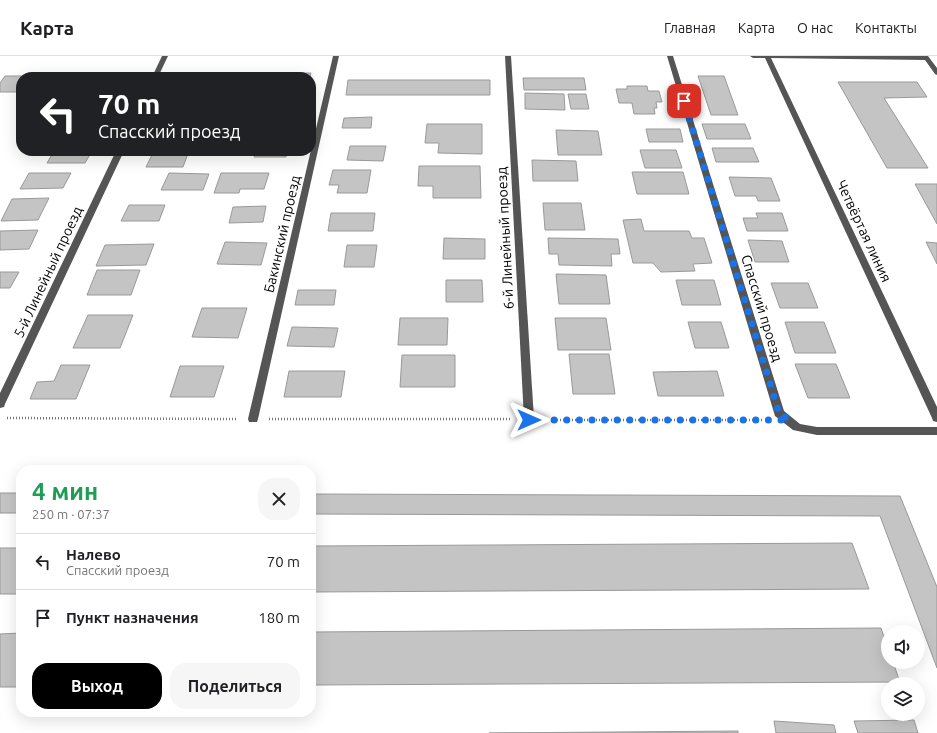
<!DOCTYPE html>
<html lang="ru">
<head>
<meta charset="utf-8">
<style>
  body { margin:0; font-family:Ubuntu,sans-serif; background:#f6f6f6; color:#202124; height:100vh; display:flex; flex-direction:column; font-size:15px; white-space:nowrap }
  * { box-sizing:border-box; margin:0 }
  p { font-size:13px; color:#757577 }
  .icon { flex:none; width:22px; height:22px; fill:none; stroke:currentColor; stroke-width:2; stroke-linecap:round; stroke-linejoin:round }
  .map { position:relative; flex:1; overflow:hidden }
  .side { position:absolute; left:16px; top:409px; width:300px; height:252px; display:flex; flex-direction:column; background:#fff; border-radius:16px; box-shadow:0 4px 16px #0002 }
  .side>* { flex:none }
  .top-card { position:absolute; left:16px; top:16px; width:300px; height:84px; border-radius:16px; box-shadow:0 4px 16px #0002; background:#202124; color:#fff; overflow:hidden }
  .tools { position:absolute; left:881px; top:569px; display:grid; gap:8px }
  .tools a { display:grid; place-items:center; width:44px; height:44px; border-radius:50%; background:#fff; box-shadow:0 4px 16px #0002; font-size:20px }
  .pin { position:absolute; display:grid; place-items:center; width:34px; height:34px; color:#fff; margin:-17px; border-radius:8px; box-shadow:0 2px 6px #0006 }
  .me { position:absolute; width:44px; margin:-22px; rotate:90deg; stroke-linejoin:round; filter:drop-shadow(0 0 3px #0008) }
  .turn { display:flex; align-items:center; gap:14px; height:84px; padding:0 16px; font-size:18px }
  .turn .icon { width:52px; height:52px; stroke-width:2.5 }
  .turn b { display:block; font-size:28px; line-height:34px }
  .round { display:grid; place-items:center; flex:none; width:42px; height:42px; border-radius:16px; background:#f6f6f6 }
  .overview { display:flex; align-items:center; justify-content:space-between; height:68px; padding:0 16px }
  h1 { font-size:24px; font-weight:600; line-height:30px; color:#1e9e55 }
  .cta { display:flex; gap:8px; margin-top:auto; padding:8px 16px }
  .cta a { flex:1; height:46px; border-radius:16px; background:#000; color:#fff; font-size:16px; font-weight:600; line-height:46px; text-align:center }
  .cta a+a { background:#f6f6f6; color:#202124 }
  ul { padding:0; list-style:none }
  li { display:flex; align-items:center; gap:12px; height:56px; padding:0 16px; border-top:1px solid #e0e0e0 }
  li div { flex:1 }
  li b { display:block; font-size:15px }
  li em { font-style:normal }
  header { display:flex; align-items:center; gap:24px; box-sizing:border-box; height:56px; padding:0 20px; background:#fff; border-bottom:1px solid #e0e0e0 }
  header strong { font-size:19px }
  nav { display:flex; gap:22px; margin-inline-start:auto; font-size:14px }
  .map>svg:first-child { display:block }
  .building { fill:#c4c4c4; stroke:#999 }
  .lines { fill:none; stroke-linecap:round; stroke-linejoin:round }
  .path { stroke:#777; stroke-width:2.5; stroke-dasharray:1 2; stroke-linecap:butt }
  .minor { fill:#555; fill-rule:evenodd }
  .route { stroke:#1a73e8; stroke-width:7; stroke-dasharray:0 12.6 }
  .labels { text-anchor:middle; stroke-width:3; stroke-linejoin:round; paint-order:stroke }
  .street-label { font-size:14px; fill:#000; stroke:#fff }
</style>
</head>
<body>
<header>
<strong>Карта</strong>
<nav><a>Главная</a><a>Карта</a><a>О нас</a><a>Контакты</a></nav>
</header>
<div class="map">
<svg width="937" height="677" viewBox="0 0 937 677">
  <rect width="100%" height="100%" fill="#fff"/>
  <!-- building -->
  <g class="building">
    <path d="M267 17H311L310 21H265Z"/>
    <path d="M5 20H119L21 21V36H0V27Z"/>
    <path d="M698 20H724L738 59H711Z"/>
    <path d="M523 22H584L586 34H524Z"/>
    <path d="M348 24H490V39H346Z"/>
    <path d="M838 26H917L927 41 884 42 928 112H887Z"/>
    <path d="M627 30H647L648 35H659L662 46H656L657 52H654L655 58H634L632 47H619L616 33H627Z"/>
    <path d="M525 37 564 38 565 54 525 53Z"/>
    <path d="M568 38H586L589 53H571Z"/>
    <path d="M372 61 371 72H342L344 62Z"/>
    <path d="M427 68H482V98L438 97 439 87H425Z"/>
    <path d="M702 68H745L751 83H707Z"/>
    <path d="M646 73H680L683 86H649Z"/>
    <path d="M556 74 598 75 602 99H558Z"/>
    <path d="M350 90H386L383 105 347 104Z"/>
    <path d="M712 92H753L759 106H716Z"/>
    <path d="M640 94H676L682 112H645Z"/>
    <path d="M54 95H92L85 107H47Z"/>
    <path d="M154 95H189L183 111H146Z"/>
    <path d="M256 95H288L286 101H254Z"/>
    <path d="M532 104 576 105 578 125H533Z"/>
    <path d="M419 110H480L481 142H433V130H418Z"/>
    <path d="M333 114H371L367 137H337L339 129H329Z"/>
    <path d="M632 116H683L689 138H637Z"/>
    <path d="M29 117H71L63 132 20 133Z"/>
    <path d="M169 117 209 118 203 134H161Z"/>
    <path d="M221 117H269L264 133H240L239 137H214Z"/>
    <path d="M729 121 771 122 780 145H758L756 140H735Z"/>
    <path d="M915 128H937V168Z"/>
    <path d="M49 142 38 164 1 165 12 143Z"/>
    <path d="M543 147H581L585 174H545Z"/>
    <path d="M129 149H165L159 165H121Z"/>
    <path d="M266 150 263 166 229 167 233 151Z"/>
    <path d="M331 157H375L373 175H328Z"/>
    <path d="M756 157H782L788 175H747L743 162H758Z"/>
    <path d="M641 163 644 175H689L692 182H704L712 207 693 208 695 215 661 216 653 207H633L623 164Z"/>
    <path d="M38 174 29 193 0 194V175Z"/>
    <path d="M444 182 485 183V203H443Z"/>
    <path d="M548 182 618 183 620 198H611L612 210 559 209 558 198H549Z"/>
    <path d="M748 184 782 185 789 206H755Z"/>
    <path d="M225 186 267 187 261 209 217 208Z"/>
    <path d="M926 186 937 187V208Z"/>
    <path d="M154 188 146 209 96 210 105 189Z"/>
    <path d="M347 189H377L374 211H344Z"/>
    <path d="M97 214H140L131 239H87Z"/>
    <path d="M0 216H19L10 232H0Z"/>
    <path d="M556 218 606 219 610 248H559Z"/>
    <path d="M446 224H482L483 246H446Z"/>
    <path d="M676 224H714L721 249H682Z"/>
    <path d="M771 227H808L818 252H780Z"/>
    <path d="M298 234H336L334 249H295Z"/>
    <path d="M202 252H247L238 282 192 281Z"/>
    <path d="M88 259H133L120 292H73Z"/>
    <path d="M400 262H448L447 289H398Z"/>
    <path d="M555 262H606L611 294H558Z"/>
    <path d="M688 266H721L729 292H695Z"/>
    <path d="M785 266H824L836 297H795Z"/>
    <path d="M292 271 338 272 334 291 287 290Z"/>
    <path d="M569 298H609L615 338H573Z"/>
    <path d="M402 299H455V331H400Z"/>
    <path d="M795 308H836L850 342H808Z"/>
    <path d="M61 309H90L76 343H30L37 326 54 325Z"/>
    <path d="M180 310H224L214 341H170Z"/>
    <path d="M289 315H345L341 341H284Z"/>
    <path d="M717 315 724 340H658L653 316Z"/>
    <rect x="0" y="437" width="21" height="20"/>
    <path d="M311 438 900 440 937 531V612L880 460 311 458Z"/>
    <path d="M852 487 869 533 311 536V490Z"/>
    <rect x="0" y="492" width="21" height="46"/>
    <path d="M881 572 888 593V606H893L900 626 311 629V576Z"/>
    <path d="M21 577V631H0V578Z"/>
    <path d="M914 664 918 677H858L854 665Z"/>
    <path d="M774 665 834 669 836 677H776Z"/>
    <path d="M738 675V677H489Z"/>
  </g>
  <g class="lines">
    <!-- path -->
    <g class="path">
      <path d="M7 362 236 363"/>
      <path d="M269 363H512"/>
      <path d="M545 364H764"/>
    </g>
    <!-- minor -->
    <g class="minor">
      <path d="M162 0H168L158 21H152Z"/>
      <path d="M333 0H339L258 363 257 366H249L248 363Z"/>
      <path d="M505 0H511L534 363 533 366H525L524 363Z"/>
      <path d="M667 0H673L784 355 800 368 817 371H937V379H817L793 374 775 360Z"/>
      <path d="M750 0H928L937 12V19L935 18 925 4 771 2 937 351V366L933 365 932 362 765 2H753Z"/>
      <path d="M116 95H124L5 348 4 351 0 352V337Z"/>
    </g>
  </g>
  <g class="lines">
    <!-- route -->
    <path class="route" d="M529 364H789L779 357 684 45"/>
  </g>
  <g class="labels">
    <!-- street labels -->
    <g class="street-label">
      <text transform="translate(864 175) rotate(65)" y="5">Четвёртая линия</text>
      <text transform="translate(282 178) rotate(-77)" y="5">Бакинский проезд</text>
      <text transform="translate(505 182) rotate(-93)" y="5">6-й Линейный проезд</text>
      <text transform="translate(48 216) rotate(-65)" y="5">5-й Линейный проезд</text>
      <text transform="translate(762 252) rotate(73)" y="5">Спасский проезд</text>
    </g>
  </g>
</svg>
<div class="tools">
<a><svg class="icon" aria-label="sound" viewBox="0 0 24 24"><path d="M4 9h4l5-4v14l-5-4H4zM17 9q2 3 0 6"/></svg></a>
<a><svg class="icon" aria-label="layers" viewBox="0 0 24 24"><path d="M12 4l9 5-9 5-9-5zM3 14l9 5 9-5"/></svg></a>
</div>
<div class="pin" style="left:684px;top:45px;background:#d93025"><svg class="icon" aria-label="arrive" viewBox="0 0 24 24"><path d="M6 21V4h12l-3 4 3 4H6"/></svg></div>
<svg class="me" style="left:529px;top:364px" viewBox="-20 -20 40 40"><path d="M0-17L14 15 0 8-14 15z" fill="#1a73e8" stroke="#fff" stroke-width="4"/></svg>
<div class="top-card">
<div class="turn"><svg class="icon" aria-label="left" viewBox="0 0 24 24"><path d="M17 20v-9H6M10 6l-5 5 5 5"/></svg><div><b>70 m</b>Спасский проезд</div></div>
</div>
<section class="side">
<div class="overview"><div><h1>4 мин</h1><p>250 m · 07:37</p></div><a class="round"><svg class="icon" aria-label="close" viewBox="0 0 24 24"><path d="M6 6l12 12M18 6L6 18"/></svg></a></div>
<ul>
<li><svg class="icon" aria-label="left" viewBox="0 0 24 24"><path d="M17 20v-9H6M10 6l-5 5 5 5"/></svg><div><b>Налево</b><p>Спасский проезд</p></div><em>70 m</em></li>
<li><svg class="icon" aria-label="arrive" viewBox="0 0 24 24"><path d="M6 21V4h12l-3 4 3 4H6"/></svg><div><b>Пункт назначения</b></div><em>180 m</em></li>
</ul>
<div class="cta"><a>Выход</a><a>Поделиться</a></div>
</section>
</div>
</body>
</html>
